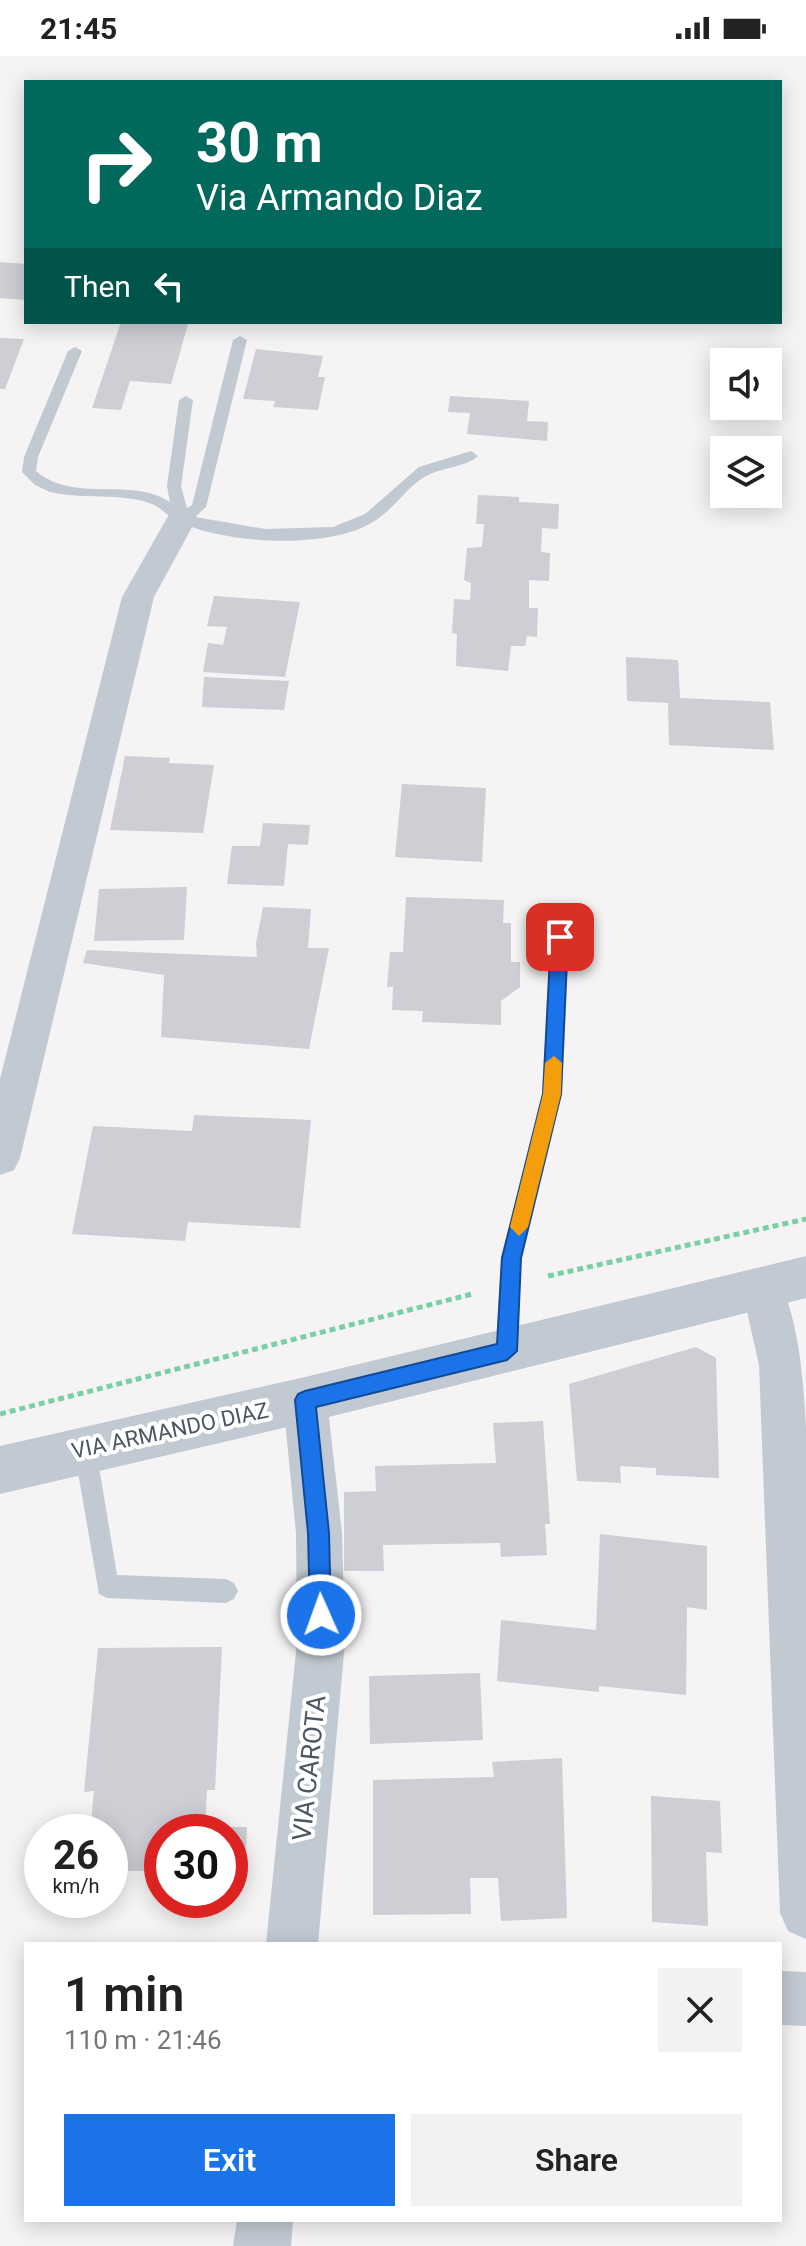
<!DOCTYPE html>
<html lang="en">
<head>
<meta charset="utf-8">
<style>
  body { margin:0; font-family:Roboto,sans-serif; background:#f2f2f2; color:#222; height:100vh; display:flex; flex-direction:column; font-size:30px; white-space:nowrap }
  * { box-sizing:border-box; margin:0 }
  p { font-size:26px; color:#767676 }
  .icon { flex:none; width:44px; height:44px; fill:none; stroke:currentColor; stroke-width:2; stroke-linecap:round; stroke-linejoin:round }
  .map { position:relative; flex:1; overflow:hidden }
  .side { position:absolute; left:24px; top:1886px; width:758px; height:280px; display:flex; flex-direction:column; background:#fff; border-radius:0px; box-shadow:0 4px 20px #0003 }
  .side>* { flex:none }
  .guide { position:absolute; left:24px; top:24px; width:758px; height:244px; border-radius:0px; box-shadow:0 4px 20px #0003; background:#00695c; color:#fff; overflow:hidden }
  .tools { position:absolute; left:710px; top:292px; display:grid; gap:16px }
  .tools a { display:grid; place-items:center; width:72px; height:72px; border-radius:0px; background:#fff; box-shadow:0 4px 20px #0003; font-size:40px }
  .speed { position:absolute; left:24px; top:1758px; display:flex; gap:16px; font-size:40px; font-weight:700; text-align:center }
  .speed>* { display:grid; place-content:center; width:104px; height:104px; border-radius:50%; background:#fff; box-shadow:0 4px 20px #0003; line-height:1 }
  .speed small { font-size:20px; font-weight:400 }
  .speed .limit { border:12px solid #d22; background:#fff; color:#111 }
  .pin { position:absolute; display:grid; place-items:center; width:68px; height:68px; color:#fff; margin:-34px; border-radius:16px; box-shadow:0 4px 12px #0006 }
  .me { position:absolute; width:88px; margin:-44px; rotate:358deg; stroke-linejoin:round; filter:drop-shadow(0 0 6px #0008) }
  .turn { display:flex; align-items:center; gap:28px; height:168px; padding:0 40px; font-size:36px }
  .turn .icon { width:104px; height:104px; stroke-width:2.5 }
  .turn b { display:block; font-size:56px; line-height:68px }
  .then { display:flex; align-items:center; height:76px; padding:0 40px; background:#0003; gap:16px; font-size:30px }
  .round { display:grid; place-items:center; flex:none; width:84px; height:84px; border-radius:0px; background:#f2f2f2 }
  .head { display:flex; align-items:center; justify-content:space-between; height:136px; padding:0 40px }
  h1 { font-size:48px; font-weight:600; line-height:60px }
  .primary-button { display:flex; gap:16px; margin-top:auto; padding:16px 40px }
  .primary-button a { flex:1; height:92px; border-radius:0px; background:#1a73e8; color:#fff; font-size:32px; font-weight:600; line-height:92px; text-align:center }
  .primary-button a+a { background:#f2f2f2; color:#222 }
  .status { display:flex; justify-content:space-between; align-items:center; height:56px; padding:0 40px; background:#fff; direction:ltr }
  .status svg { height:22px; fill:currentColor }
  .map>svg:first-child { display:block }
  .building { fill:#cdcfd5 }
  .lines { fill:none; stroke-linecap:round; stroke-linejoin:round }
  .path { stroke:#7ad0a6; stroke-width:5; stroke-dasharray:6 4; stroke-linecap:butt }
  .service { fill:#c1cad2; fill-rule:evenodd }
  .minor { fill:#c1cad2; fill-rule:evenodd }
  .tertiary { fill:#c1cad2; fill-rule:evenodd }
  .route { fill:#1a73e8; stroke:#114b97; stroke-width:2 }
  .slow { fill:#f59e0b }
  .labels { text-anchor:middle; stroke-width:8; stroke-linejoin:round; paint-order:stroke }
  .street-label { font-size:22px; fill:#4a5661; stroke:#fff }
  .near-street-label { font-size:26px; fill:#4a5661; stroke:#fff }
</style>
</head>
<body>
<div class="status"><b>21:45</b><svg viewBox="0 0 49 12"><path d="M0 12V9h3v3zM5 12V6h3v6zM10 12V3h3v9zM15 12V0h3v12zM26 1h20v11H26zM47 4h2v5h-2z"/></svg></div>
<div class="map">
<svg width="806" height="2190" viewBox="0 0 806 2190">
  <rect width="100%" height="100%" fill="#f5f3f3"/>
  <!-- building -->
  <g class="building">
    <path d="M0 206 26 208V244L0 242Z"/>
    <path d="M121 266 188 268 171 328 130 325 121 354 92 352Z"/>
    <path d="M0 282 24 283 5 333H0Z"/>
    <path d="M256 293 323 300 318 321H325L318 354 273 351 275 345 243 343Z"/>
    <path d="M450 340 529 345 527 365 548 366 547 385 467 378 470 357 448 356Z"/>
    <path d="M478 439 519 441V446L559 448 558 473 542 472 541 496 550 497 549 525 529 524V552H538L537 581 527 580 525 590H511L508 615 456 610 457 578 452 577 454 543 470 544 471 527 464 524 467 492 482 491 484 468H476Z"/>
    <path d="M214 540 300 546 285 621 203 616 208 587 223 589 227 571 207 570Z"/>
    <path d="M626 601 678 604 680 642 770 646 774 694 669 689 668 647 627 645Z"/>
    <path d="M204 621 289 625 284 654 202 651Z"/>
    <path d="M125 700 170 702 169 707 214 709 203 777 110 774Z"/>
    <path d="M402 728 486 732 482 806 395 801Z"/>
    <path d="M263 767 310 769 308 789 288 788 284 830 227 828 232 790H260Z"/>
    <path d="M187 831 184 884 94 885 99 833Z"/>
    <path d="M406 841 504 844 503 867H511V906H520V931L501 945V969L422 966 423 955 392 954 393 931H387L390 896H403Z"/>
    <path d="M263 851 311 853 308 892H329L309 993 161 981 164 919 83 907 87 894 257 901 256 887Z"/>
    <path d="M194 1059 311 1064 300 1172 188 1166 185 1185 72 1178 93 1070 192 1075Z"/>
    <path d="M696 1291 716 1302 719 1422 656 1419V1412L620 1410 621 1427 577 1425 569 1328Z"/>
    <path d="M543 1365 550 1468H545L547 1499 501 1501 500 1487 383 1489 384 1515H344V1436L376 1435 375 1410 496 1407 493 1367Z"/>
    <path d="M600 1478 707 1490V1554L687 1551 686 1639 599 1630V1636L497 1625 501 1564 596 1574Z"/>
    <path d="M222 1591 215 1734H207L205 1771H247L245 1814 230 1815V1776H162V1815H110V1776H90L94 1735 84 1736 98 1592Z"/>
    <path d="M480 1617 483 1684 370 1688 369 1620Z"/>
    <path d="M562 1702 567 1862 501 1865 498 1822H470L471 1858 373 1859V1724L494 1721 492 1706Z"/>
    <path d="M651 1740 720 1745 722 1797 706 1796 708 1870 652 1866Z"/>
  </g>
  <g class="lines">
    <!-- path -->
    <g class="path">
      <path d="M548 1220 806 1163"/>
      <path d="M0 1358 472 1238"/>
    </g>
    <!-- service -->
    <g class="service">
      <path d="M240 280 247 284 206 451 195 461 265 473 333 471 365 458 419 411 471 395 478 400C465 412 439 411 423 422 404 434 392 455 373 466 328 494 224 488 177 465 168 461 162 452 152 448 121 436 83 444 50 436L35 429 22 416 24 401 68 295 75 291 82 295 38 401 36 415C75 448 130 420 170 446L167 430 179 344 186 340 193 344 181 430 187 452 192 449 233 284Z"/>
      <path d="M560 874 569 881 562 1038 521 1202 518 1295 515 1302 507 1305 499 1302 496 1295 501 1202 542 1038 551 881Z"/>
      <path d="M85 1382 93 1385 96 1393 117 1519 226 1523 234 1527 238 1535 234 1543 226 1547 107 1542 99 1538 74 1393 77 1385Z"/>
    </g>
    <!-- minor -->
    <g class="minor">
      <path d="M182 452 193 455 197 462 154 541 20 1102 14 1114 0 1119V1023L122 541 171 455Z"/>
      <path d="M763 1214 778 1220C799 1267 803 1320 806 1371V1883L788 1875 780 1857 759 1309 742 1233 748 1220Z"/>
      <path d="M305 1323 321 1329 327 1344 342 1477 345 1586 318 1888H266L297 1586 296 1477 283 1344 289 1329Z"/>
      <path d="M780 1915 806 1916V1970L780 1969Z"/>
      <path d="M237 2164H293L291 2190H233Z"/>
    </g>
    <!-- tertiary -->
    <path class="tertiary" d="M806 1200V1242L305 1367 0 1438V1390L305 1321Z"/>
  </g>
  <!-- route -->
  <path class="route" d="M560 874 568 881 561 1038 521 1202 517 1295 507 1304 316 1351 329 1477 331 1559 328 1567 321 1570 313 1567 310 1559 308 1477 295 1344 298 1338 305 1335 497 1288 502 1202 543 1038 551 881Z"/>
  <!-- slow -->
  <path class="slow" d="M554 1000 562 1007 561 1038 528 1171 519 1180 510 1171 543 1038 545 1007Z"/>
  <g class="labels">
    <!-- street labels -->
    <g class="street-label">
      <text transform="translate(170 1374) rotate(-12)" y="8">VIA ARMANDO DIAZ</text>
    </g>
    <!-- near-street labels -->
    <g class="near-street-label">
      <text transform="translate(309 1712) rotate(-84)" y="9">VIA CAROTA</text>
    </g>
  </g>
</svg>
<div class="tools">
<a><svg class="icon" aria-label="sound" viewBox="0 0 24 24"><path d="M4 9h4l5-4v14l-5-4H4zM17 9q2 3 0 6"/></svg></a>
<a><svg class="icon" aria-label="layers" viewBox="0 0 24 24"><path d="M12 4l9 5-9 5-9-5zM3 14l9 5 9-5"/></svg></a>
</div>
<div class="speed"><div>26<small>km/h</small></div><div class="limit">30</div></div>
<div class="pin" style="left:560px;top:881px;background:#d93025"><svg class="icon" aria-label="arrive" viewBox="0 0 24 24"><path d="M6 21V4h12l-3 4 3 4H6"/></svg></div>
<svg class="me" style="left:321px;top:1559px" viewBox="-20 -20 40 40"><circle r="17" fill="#1a73e8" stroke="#fff" stroke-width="3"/><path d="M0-11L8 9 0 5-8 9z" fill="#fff"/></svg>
<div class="guide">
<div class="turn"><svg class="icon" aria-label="right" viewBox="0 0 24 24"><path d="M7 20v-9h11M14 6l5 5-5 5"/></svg><div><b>30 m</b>Via Armando Diaz</div></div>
<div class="then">Then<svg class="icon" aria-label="left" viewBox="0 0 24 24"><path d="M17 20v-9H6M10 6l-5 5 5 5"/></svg></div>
</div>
<section class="side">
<div class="head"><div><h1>1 min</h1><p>110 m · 21:46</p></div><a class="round"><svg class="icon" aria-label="close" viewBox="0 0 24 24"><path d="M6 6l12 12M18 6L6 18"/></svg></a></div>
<div class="primary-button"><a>Exit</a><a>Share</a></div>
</section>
</div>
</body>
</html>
